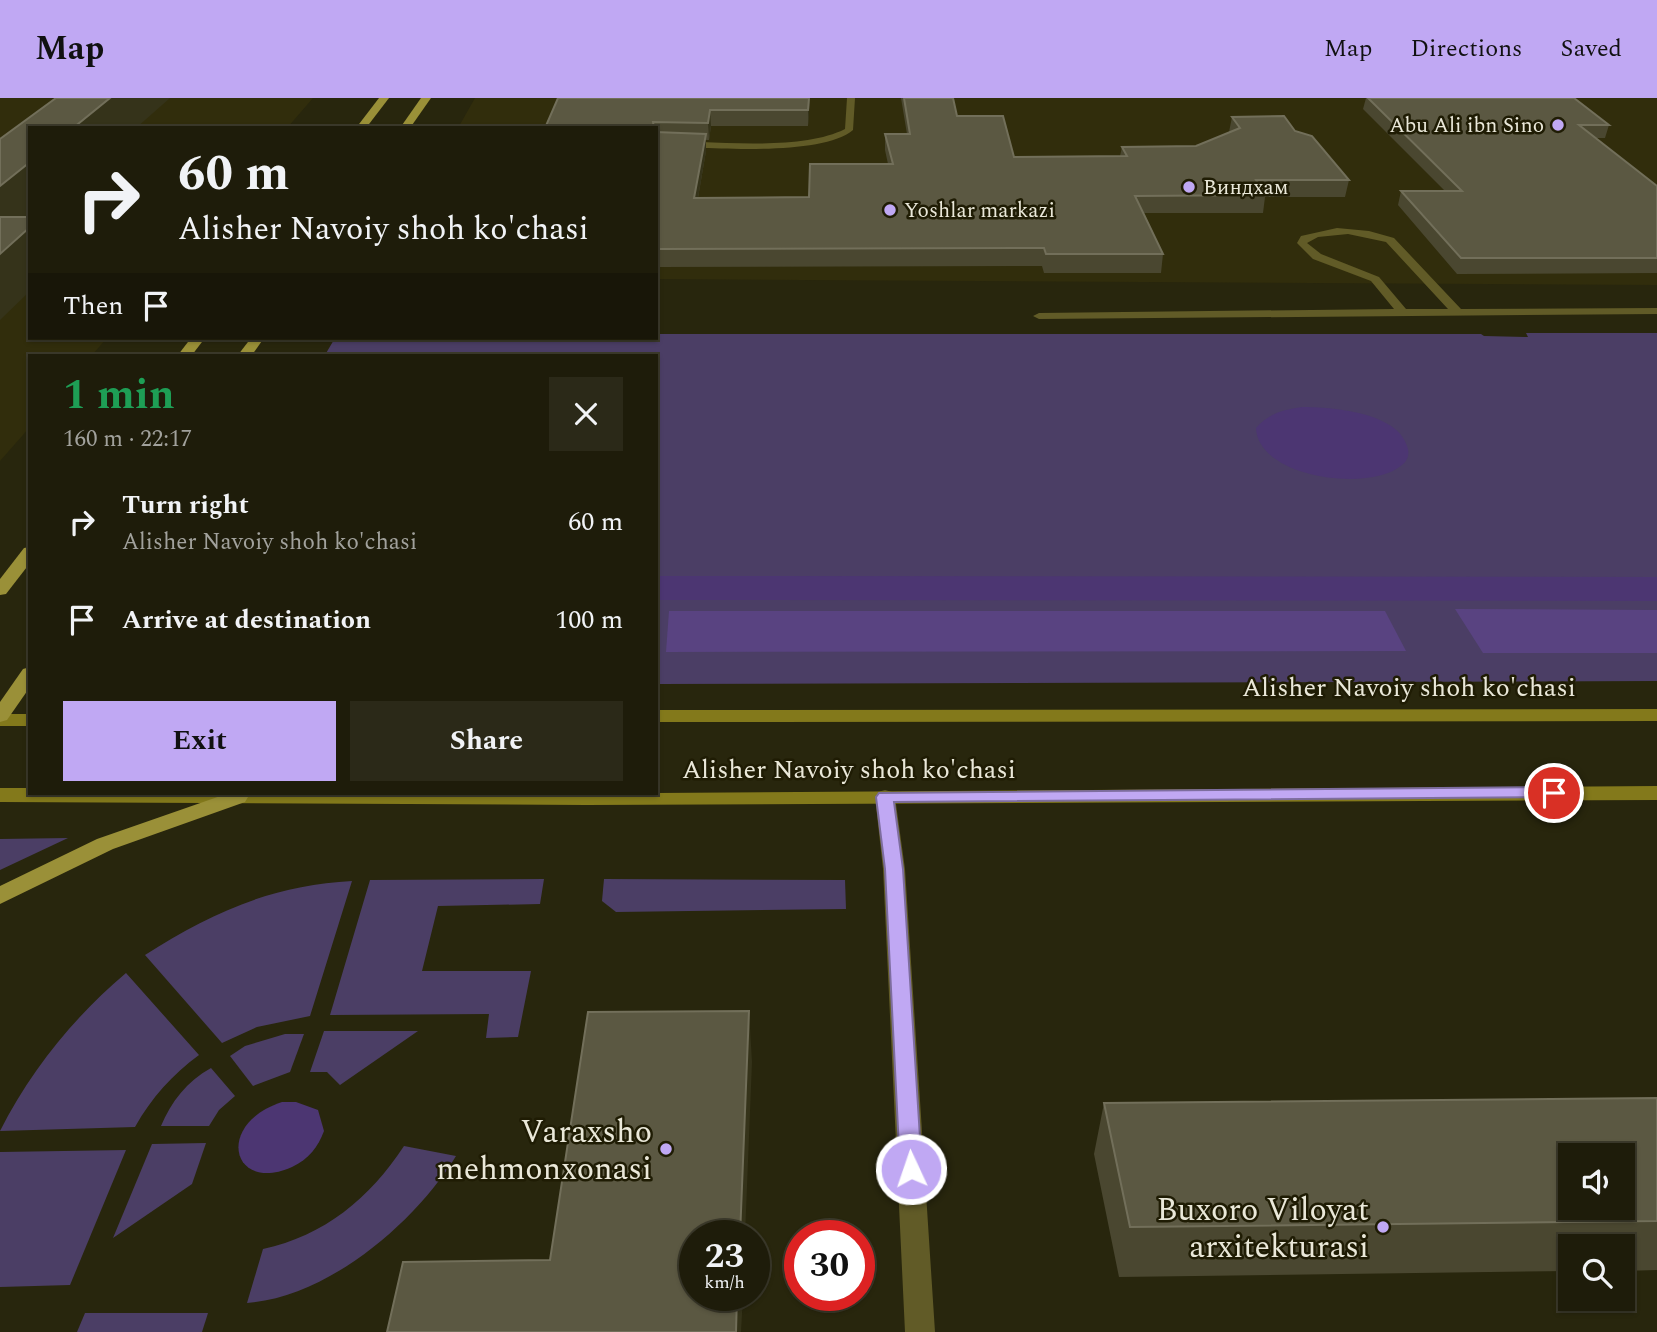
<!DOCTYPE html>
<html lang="en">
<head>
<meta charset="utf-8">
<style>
  body { margin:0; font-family:Spectral,serif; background:#2b2918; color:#f1f3f6; height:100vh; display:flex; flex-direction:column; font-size:26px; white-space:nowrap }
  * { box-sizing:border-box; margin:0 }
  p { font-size:23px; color:#a1a19c }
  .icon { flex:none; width:38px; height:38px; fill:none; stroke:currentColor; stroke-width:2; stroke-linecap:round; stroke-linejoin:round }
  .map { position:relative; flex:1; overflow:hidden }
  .side { position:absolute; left:28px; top:256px; width:630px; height:441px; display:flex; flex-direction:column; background:#1e1c0a; border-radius:0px; box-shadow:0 2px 5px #0004,0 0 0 2px #3c3a2b }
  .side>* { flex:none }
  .hud { position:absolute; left:28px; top:28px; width:630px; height:214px; border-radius:0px; box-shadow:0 2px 5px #0004,0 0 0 2px #3c3a2b; background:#1e1c0a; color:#f1f3f6; overflow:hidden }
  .tools { position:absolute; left:1558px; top:1045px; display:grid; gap:14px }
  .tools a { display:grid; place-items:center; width:77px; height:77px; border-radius:0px; background:#1e1c0a; box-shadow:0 2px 5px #0004,0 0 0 2px #3c3a2b; font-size:35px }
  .speed { position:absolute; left:679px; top:1122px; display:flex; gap:14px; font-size:35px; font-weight:700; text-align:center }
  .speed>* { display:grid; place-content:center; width:91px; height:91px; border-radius:50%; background:#1e1c0a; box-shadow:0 2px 5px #0004,0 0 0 2px #3c3a2b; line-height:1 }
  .speed small { font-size:18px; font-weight:400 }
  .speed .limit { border:10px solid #d22; background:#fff; color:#111 }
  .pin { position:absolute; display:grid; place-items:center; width:60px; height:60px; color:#fff; margin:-30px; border:4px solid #fff; border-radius:50%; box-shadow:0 2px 7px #0007 }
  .me { position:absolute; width:77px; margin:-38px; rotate:357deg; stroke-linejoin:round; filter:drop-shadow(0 0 5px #0008) }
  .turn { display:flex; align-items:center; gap:24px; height:147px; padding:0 35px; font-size:32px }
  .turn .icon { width:91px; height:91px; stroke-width:2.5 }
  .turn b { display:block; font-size:49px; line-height:60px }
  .then { display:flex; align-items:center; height:66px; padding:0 35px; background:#0003; gap:14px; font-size:26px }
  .round { display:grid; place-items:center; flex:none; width:74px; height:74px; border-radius:0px; background:#2b2918 }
  .head { display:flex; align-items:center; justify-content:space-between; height:119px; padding:0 35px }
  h1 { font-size:42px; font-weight:700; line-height:52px; color:#1e9e55 }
  .action { display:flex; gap:14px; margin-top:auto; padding:14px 35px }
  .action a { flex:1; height:80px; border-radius:0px; background:#c0a8f3; color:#111; font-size:28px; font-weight:700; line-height:80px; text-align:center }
  .action a+a { background:#2b2918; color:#f1f3f6 }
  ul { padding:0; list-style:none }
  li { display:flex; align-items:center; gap:21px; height:98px; padding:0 35px }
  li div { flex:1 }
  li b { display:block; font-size:26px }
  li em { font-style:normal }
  header { display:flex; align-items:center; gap:42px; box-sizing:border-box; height:98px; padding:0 35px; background:#c0a8f3; color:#111 }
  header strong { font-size:33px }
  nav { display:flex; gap:38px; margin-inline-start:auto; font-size:24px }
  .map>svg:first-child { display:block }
  .built { fill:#312d0c }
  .green { fill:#4b3e65 }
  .forest { fill:#594381 }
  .water { fill:#4c3672 }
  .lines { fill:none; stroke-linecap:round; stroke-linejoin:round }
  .canal { fill:#4c3672; fill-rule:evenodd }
  .service { fill:#615b27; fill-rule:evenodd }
  .minor { fill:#615b27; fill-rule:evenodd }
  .secondary { fill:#83791b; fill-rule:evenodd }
  .primary { fill:#9a9038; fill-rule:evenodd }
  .wall { fill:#4a4730 }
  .shaded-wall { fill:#35331a }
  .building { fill:#5b5842; stroke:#726f5a; stroke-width:2; fill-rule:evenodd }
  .route { fill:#c0a8f3; stroke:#7d6d9e; stroke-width:2 }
  .poi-dot { fill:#c0a8f3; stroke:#1f1c04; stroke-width:2.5 }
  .labels { text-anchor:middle; stroke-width:5; stroke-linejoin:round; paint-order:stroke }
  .far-poi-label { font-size:21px; fill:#eae8d9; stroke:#1f1c04; text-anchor:start }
  .street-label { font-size:26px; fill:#eae8d9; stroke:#1f1c04 }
  .near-poi-label { font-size:32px; fill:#eae8d9; stroke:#1f1c04; text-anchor:end }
</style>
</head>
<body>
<header>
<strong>Map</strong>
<nav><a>Map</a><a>Directions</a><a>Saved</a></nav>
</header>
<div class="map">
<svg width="1657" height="1234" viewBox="0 0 1657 1234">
  <rect width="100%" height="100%" fill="#28260d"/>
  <!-- built -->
  <g class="built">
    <path d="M0 0H313L287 30H30V240H107L92 257H30V329L0 363Z"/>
    <path d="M475 0H1657V187L656 181V30H458Z"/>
  </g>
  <!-- green -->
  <g class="green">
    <path d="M1526 235H1657V583L656 586V257H325L335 240H656V236H1481L1484 238 1528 239Z"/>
    <path d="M68 740 0 772V741Z"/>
    <path d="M544 781 540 806 438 808 422 873H531L518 939 486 940 489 916 330 917 370 782Z"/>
    <path d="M604 781 845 782 846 811 616 814 602 803Z"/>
    <path d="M352 783 310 918 257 929 222 945 145 857C210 815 273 787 352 783Z"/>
    <path d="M126 875 199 957C172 977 152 999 135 1029L0 1033C31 972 74 919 126 875Z"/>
    <path d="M324 933H418L340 987 327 974H310Z"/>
    <path d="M285 936H304L290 974 253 988 230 958 245 948Z"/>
    <path d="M211 970 235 998 219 1012 209 1028H161C171 1004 187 983 211 970Z"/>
    <path d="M206 1045 192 1086 113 1140 152 1046Z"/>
    <path d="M404 1048 456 1058C415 1125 328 1199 247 1205L263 1151C324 1138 370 1100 404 1048Z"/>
    <path d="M126 1052 70 1187 0 1189V1054Z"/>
    <path d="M85 1215H208L202 1234H77Z"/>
  </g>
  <!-- forest -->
  <g class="forest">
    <path d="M1455 511 1657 512V555H1483Z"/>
    <path d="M669 513H1385L1406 553 666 554Z"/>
  </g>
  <!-- water -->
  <g class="water">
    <path d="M1302 309C1331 309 1397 314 1407 348 1410 356 1408 362 1402 367 1370 395 1258 380 1256 330 1269 315 1283 312 1302 309Z"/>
    <path d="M282 1004H296L318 1012 324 1033C318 1049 309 1061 292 1069 232 1096 214 1026 282 1004Z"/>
  </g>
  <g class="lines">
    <!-- canal -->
    <path class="canal" d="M656 478 1657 479V503L656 502Z"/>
    <!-- service -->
    <g class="service">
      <path d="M847 0H855L853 32C820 60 701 49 656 48V42C707 43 800 54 845 31Z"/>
      <path d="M1337 130 1369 133 1394 140 1461 211 1657 210V216L1039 221 1033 218 1039 215 1394 211 1371 183 1313 161 1297 145 1301 138ZM1348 136 1386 144 1448 211H1406L1379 179 1321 156 1307 145 1318 139Z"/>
    </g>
    <!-- minor -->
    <path class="minor" d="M885 692 892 694 895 699 905 771 935 1234H905L883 771 875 699 878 694Z"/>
    <!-- secondary -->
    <g class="secondary">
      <path d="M1657 611V623L656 624V612Z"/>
      <rect x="0" y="616" width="30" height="12"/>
      <path d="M1657 688V702L586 707 0 704V690H30V695H656Z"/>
    </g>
    <!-- primary -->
    <g class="primary">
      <path d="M379 0H389L366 30H356Z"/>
      <path d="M421 0H431L410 30H400Z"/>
      <path d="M191 240H205L192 257H178Z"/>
      <path d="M251 240H264L252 257H238Z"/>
      <path d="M30 449V465L6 496 0 497V481L24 450Z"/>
      <path d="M30 569V589L7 622 0 624V604L23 571Z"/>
      <path d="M229 695H246L248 699 245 704 113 751 0 806V788L97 741Z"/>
    </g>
  </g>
  <!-- wall -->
  <g class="wall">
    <path d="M558 0H810L808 28H711L709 42H706V53L698 100 809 99 888 66 885 52V36H907L901 0H953L957 18 1014 59 1120 58 1122 49 1196 48 1229 34 1232 19 1295 33 1349 82 1345 99H1265L1263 115H1144L1163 156 1161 175H1044L1042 168 656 169V30H545Z"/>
    <path d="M1366 0H1574L1609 27 1605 40H1595L1657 88V175L1457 176 1398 107 1401 93H1445L1363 11Z"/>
    <path d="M1657 1000V1172L1622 1173V1148H1570V1173L1119 1179 1094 1056 1104 1005Z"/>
  </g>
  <!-- shaded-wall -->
  <g class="shaded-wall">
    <path d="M110 0H170L136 30H73Z"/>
    <path d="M809 0H810L808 28V12Z"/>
    <path d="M710 12 711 28 709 42 708 25Z"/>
    <path d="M706 36V53L695 117 694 100Z"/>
    <path d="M30 64V122L0 141V88Z"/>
    <path d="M30 129V193L0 222V156Z"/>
    <path d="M749 913 752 964 745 1138H740Z"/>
    <path d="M737 1197H743L741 1234H736Z"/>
  </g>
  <!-- building -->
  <g class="building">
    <path d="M56 0H110L73 30H30V64L0 88V41Z"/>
    <path d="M558 0H809L808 12H710L708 25 653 24 654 30H545Z"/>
    <path d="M904 0H953L957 18H1003L1014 59 1127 58 1122 49 1196 48 1240 30 1232 19 1284 18 1295 33 1312 38 1349 82H1256L1266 97 1135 98 1163 156H1046L1044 150 656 151V34L706 36 694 100 809 99 810 66H893L885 36H910Z"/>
    <path d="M1368 0H1574L1609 27H1579L1657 88V160H1461L1401 93H1462Z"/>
    <path d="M0 119H30V129L0 156Z"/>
    <path d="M749 913 740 1138H695V1197H737L736 1234H387L403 1164 550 1162 588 914Z"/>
    <path d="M1657 1000V1123L1130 1129 1104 1005ZM1570 1057H1622V1110H1570Z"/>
  </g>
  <!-- route -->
  <path class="route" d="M1554 689 1562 695 1560 699 894 704 903 771 922 1071 919 1077 911 1080 903 1077 900 1071 885 771 876 699 879 695Z"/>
  <!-- markers -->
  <g class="poi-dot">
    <circle cx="1558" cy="27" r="7"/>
    <circle cx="1189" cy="89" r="7"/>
    <circle cx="890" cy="112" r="7"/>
    <circle cx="666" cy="1051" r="7"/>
    <circle cx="1383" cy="1129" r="7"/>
  </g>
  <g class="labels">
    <!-- far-poi labels -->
    <g class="far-poi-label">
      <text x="1544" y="34" text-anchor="end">Abu Ali ibn Sino</text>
      <text x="1203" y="96">Виндхам</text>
      <text x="904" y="119">Yoshlar markazi</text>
    </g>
    <!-- street labels -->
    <g class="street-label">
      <text x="1409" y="598">Alisher Navoiy shoh ko'chasi</text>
      <text x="849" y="680">Alisher Navoiy shoh ko'chasi</text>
    </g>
    <!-- near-poi labels -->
    <g class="near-poi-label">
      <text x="652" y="1044">Varaxsho<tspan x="652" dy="37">mehmonxonasi</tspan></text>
      <text x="1369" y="1122">Buxoro Viloyat<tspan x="1369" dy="37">arxitekturasi</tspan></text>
    </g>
  </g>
</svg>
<div class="tools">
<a><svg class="icon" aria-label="sound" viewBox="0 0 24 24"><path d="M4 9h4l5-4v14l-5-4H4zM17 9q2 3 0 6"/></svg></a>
<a><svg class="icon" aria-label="search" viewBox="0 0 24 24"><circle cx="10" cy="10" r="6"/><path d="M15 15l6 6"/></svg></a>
</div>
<div class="speed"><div>23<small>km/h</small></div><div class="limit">30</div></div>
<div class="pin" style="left:1554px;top:695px;background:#d93025"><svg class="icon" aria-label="arrive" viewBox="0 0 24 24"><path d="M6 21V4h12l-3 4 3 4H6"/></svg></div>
<svg class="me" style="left:911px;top:1071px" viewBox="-20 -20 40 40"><circle r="17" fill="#c0a8f3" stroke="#fff" stroke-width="3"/><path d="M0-11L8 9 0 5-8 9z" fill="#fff"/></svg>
<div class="hud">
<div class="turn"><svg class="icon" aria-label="right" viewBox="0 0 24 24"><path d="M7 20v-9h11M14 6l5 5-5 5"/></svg><div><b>60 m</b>Alisher Navoiy shoh ko'chasi</div></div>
<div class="then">Then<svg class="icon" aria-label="arrive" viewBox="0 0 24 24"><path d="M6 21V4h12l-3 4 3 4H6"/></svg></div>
</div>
<section class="side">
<div class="head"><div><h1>1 min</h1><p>160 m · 22:17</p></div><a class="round"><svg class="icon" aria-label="close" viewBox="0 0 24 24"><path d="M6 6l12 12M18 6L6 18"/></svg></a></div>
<ul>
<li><svg class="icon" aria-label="right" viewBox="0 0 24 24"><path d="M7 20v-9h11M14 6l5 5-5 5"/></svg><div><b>Turn right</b><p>Alisher Navoiy shoh ko'chasi</p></div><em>60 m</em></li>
<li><svg class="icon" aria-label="arrive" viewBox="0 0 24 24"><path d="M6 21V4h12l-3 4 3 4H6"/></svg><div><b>Arrive at destination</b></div><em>100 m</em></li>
</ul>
<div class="action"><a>Exit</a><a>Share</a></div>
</section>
</div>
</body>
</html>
